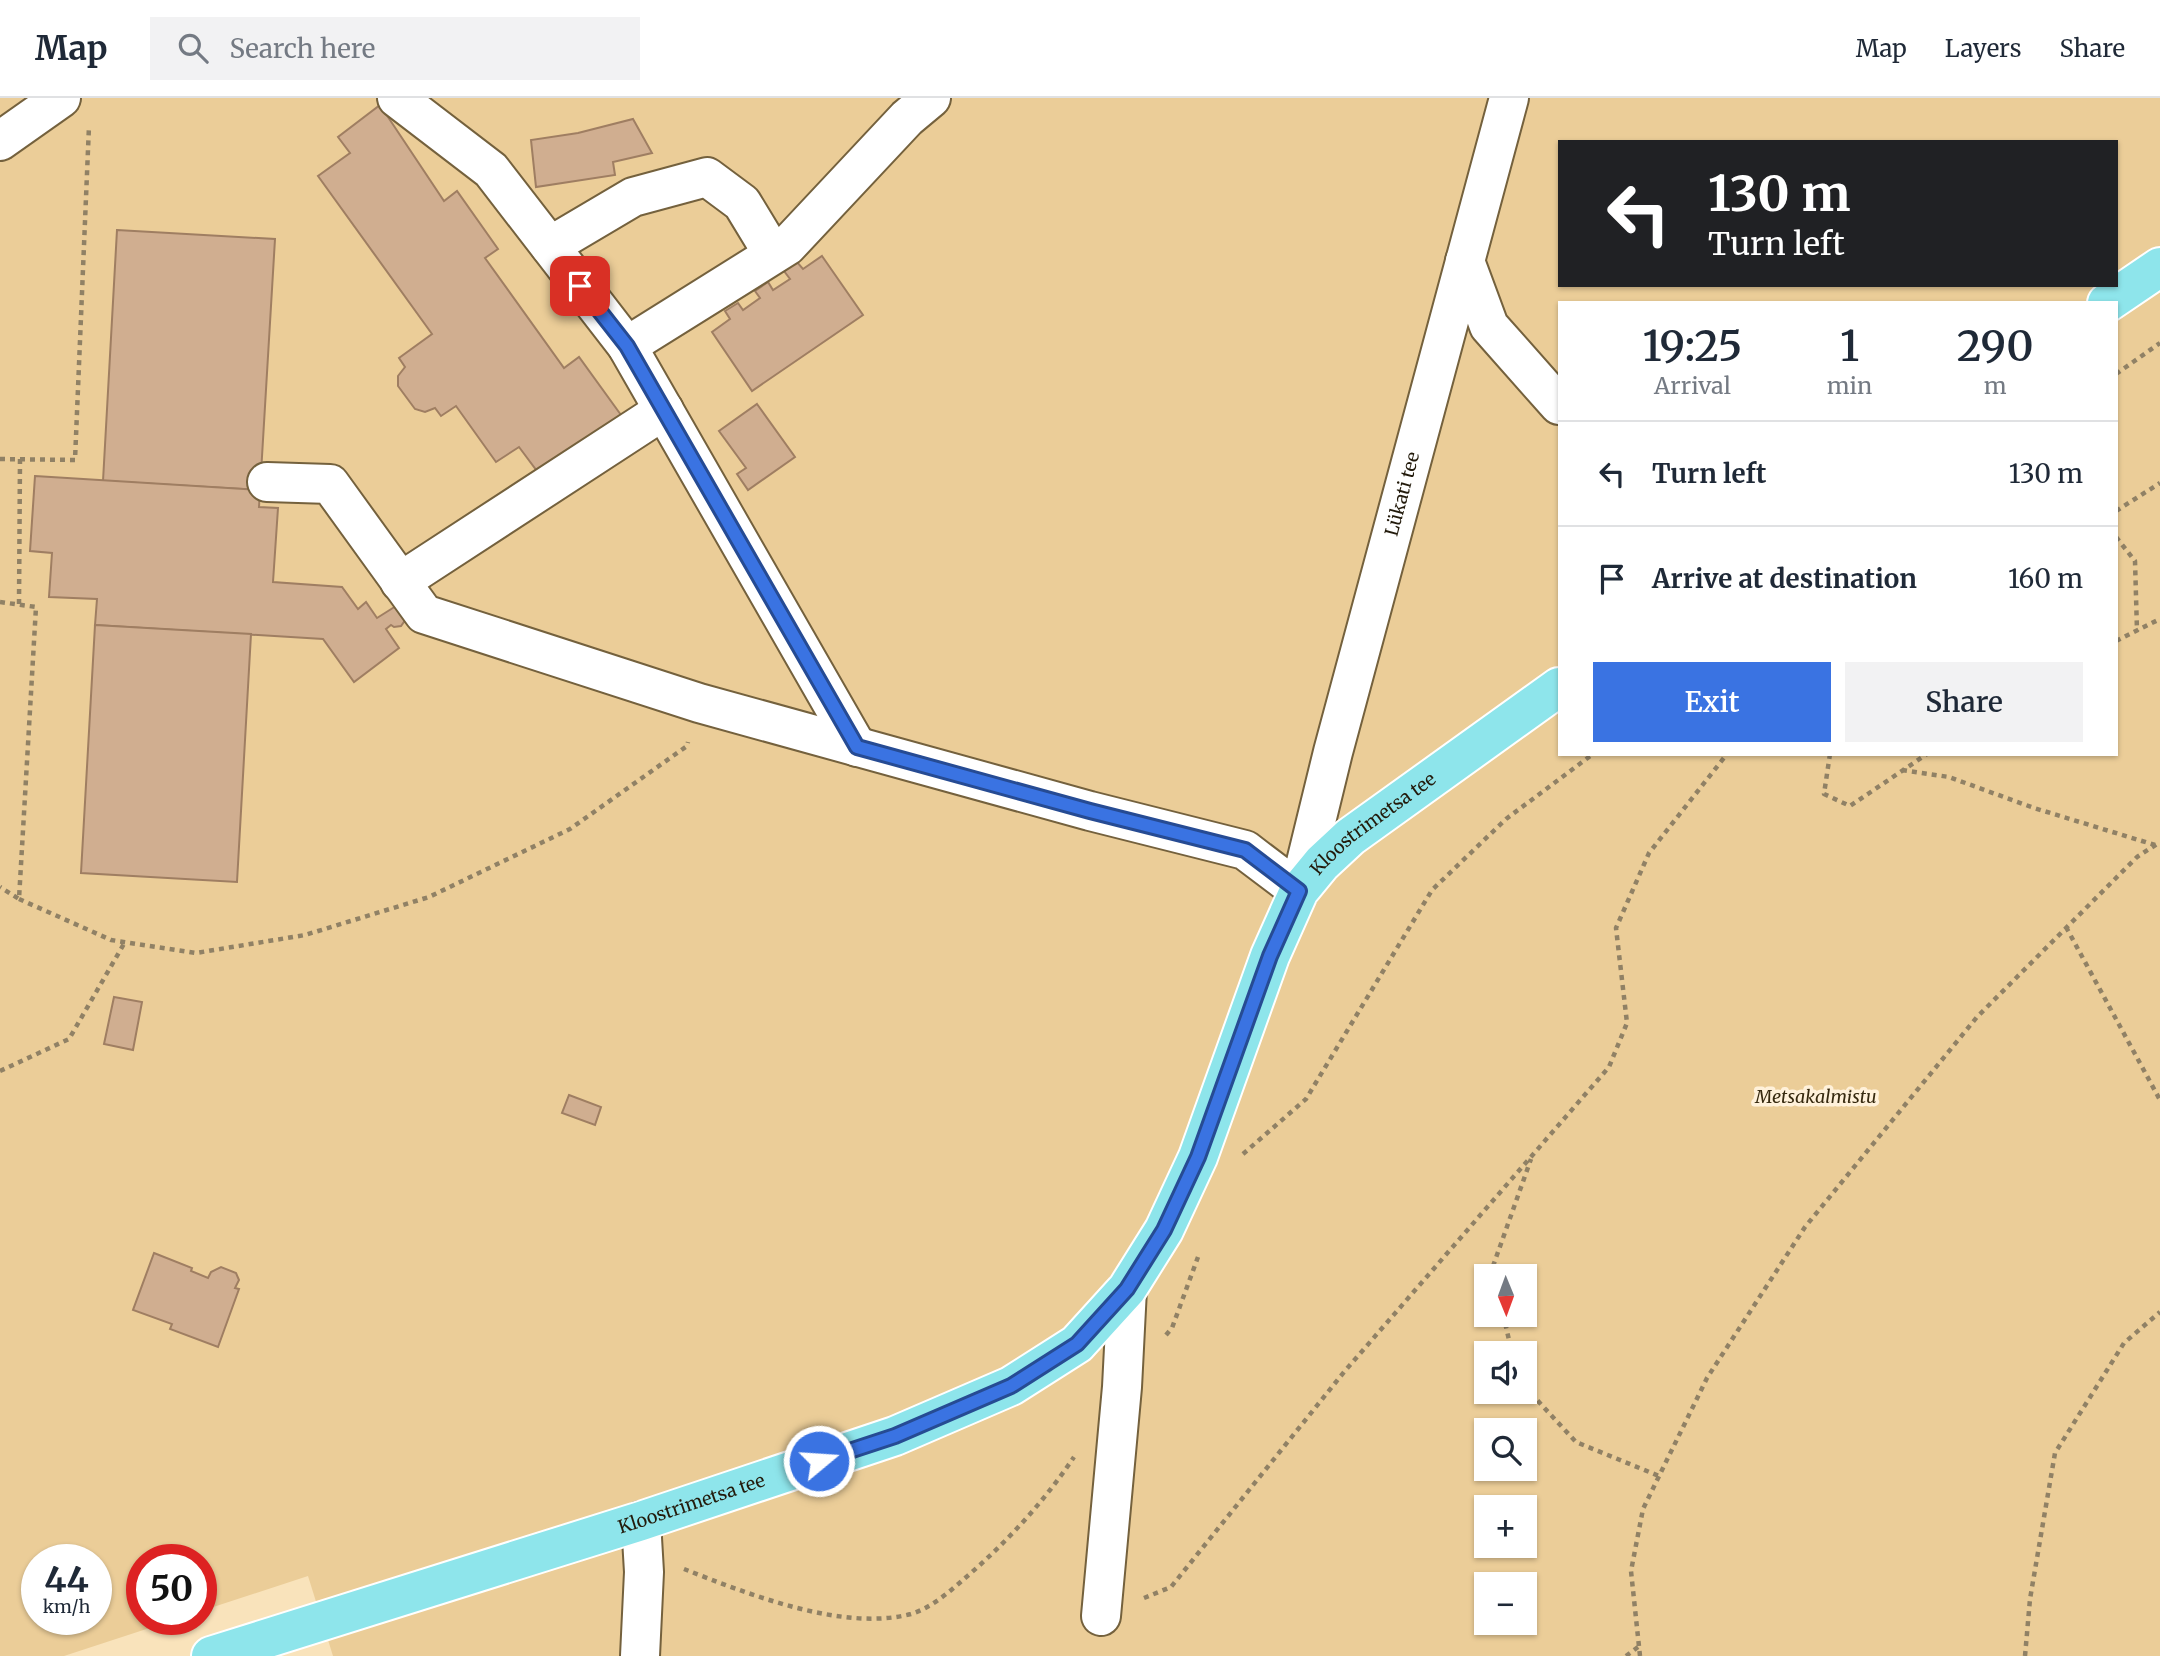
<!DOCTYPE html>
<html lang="en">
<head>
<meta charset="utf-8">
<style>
  body { margin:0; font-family:Merriweather,serif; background:#f2f2f3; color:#1f2937; height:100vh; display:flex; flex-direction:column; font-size:26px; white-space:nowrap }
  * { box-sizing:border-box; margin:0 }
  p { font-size:23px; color:#747a83 }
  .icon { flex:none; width:38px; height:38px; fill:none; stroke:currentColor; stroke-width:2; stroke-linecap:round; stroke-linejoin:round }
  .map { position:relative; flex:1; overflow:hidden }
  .drawer { position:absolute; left:1558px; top:203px; width:560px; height:455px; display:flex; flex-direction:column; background:#fff; border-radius:0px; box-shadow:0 2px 5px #0004 }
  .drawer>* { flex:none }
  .guide { position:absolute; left:1558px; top:42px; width:560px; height:147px; border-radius:0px; box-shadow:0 2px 5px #0004; background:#202124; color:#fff; overflow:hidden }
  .needle { width:46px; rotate:179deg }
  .tools { position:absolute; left:1474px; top:1166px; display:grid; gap:14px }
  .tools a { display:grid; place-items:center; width:63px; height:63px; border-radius:0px; background:#fff; box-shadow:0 2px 5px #0004; font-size:35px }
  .speed { position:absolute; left:21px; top:1446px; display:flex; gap:14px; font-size:35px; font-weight:700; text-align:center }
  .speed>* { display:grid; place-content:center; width:91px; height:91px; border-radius:50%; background:#fff; box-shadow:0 2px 5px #0004; line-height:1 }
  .speed small { font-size:18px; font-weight:400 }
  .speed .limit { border:10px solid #d22; background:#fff; color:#111 }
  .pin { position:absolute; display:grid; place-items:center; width:60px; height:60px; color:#fff; margin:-30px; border-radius:14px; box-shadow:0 4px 10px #0006 }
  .me { position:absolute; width:77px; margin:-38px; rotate:72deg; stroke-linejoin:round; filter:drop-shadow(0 0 5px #0008) }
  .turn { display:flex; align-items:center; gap:24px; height:147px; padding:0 35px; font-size:32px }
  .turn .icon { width:91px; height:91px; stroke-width:2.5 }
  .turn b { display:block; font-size:49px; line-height:60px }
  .eta { display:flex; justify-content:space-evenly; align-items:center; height:119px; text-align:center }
  .eta b { font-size:42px; font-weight:600; line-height:49px }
  .cta { display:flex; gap:14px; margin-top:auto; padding:14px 35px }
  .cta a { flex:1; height:80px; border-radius:0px; background:#3a73e2; color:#fff; font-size:28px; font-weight:600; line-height:80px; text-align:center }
  .cta a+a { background:#f2f2f3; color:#1f2937 }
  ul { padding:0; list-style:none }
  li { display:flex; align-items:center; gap:21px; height:105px; padding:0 35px; border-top:2px solid #e0e1e3 }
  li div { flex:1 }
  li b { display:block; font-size:26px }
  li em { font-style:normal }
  header { display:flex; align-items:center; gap:42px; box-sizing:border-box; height:98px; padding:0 35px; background:#fff; border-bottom:2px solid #e0e1e3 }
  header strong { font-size:33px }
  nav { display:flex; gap:38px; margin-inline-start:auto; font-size:24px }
  .search { width:490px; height:63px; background:#f2f2f3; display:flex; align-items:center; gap:18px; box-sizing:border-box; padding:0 24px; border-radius:0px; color:#747a83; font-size:26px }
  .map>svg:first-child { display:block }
  .green { fill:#ebcd98; fill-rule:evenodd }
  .building { fill:#d0ae90; stroke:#9f7e62; stroke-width:2 }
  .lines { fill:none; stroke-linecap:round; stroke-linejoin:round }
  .minor-casing { stroke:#74613d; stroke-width:42 }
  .major-casing { stroke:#fff; stroke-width:42 }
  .path { stroke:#908165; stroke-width:4.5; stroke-dasharray:5 5; stroke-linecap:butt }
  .minor { stroke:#fff; stroke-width:38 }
  .major { stroke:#8ee5eb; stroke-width:38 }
  .route-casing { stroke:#264b93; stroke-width:18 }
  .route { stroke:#3a73e2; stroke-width:12 }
  .labels { text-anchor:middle; stroke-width:7; stroke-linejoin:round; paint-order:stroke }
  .street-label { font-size:18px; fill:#231b0c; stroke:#fff1da }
  .park-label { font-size:18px; font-style:italic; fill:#36290f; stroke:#fff1da }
</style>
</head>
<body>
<header>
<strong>Map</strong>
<div class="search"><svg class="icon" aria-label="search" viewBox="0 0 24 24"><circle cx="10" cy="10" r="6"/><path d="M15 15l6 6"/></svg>Search here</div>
<nav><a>Map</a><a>Layers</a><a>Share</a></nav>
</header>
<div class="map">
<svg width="2160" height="1558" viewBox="0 0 2160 1558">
  <rect width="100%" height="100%" fill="#f9e3bb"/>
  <!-- green -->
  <path class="green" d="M0 0H2160V1558H333L308 1478 201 1513V1461H142V1521H177L64 1558H0ZM1559 44H2116V187H1559ZM1559 205H2116V656H1559ZM1486 1178H1524V1216H1486ZM1486 1255H1524V1293H1486ZM1486 1332H1524V1370H1486ZM1486 1409H1524V1447H1486ZM37 1461H96V1521H37ZM1486 1486H1524V1524H1486Z"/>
  <!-- building -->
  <g class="building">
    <path d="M380 7 444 103 457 93 498 151 485 160 564 270 579 259 621 317 540 377 519 349 496 364 456 308 441 318 435 310 425 314 415 311 398 288V278L405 269 399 260 432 236 318 78 350 55 338 39Z"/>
    <path d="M633 21 652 55 613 64 615 77 536 89 531 42 578 35Z"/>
    <path d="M117 132 275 141 260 392 103 383Z"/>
    <path d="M822 158 863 217 752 293 712 234 730 221 725 213 738 205 743 212 760 200 755 193 768 184 773 192 790 181 784 173 797 164 803 171Z"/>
    <path d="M757 306 795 359 748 392 737 376 746 370 719 333Z"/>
    <path d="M35 378 260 392 259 409 278 410 273 484 342 489 358 511 366 504 377 520 396 508 406 521 401 528 394 529 391 527 386 531 399 550 354 584 323 541 95 527 97 501 49 499 52 455 30 453Z"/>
    <path d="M95 527 251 536 237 784 81 775Z"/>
    <path d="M114 899 142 904 133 952 104 946Z"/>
    <path d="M569 997 601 1009 595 1027 562 1015Z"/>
    <path d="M154 1155 192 1170 191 1173 208 1180 211 1174 221 1169 236 1175 239 1182 235 1190 239 1191 218 1249 170 1231 172 1226 133 1212Z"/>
  </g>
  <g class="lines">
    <defs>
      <g id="minor">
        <path d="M397 0 491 72 627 248 857 649"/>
        <path d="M0 43 61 0"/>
        <path d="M550 148 633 99 707 79 742 105 773 156"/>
        <path d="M1465 163 1489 228 1559 307"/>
        <path d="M627 248 787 148 907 20 931 0"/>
        <path id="s1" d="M267 384 330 386 424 516 699 605 1090 713 1245 752 1299 793 1333 654 1509 0"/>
        <path d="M400 484 664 312"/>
        <path d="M1101 1518 1122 1289 1127 1191"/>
        <path d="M640 1558 644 1474 641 1423"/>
      </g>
      <g id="major">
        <path d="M2107 205 2160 169"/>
        <path id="s2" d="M211 1558 641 1423 895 1338 1011 1288 1077 1246 1127 1191 1164 1132 1198 1059 1270 858 1299 793 1322 765 1350 739 1559 589"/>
      </g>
    </defs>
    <!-- minor casing -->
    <use href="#minor" class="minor-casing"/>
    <!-- major casing -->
    <use href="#major" class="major-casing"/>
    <!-- path -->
    <g class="path">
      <path d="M2116 276 2160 245"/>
      <path d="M0 361 75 362 89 28"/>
      <path d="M2116 413 2160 385"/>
      <path d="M2116 439 2135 463 2137 533"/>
      <path d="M0 504 36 509 19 801 0 789"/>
      <path d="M19 506 20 361"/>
      <path d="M2116 543 2160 521"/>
      <path d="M1830 656 1824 696 1850 708 1927 656"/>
      <path d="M1902 672 1949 679 2034 710 2155 747"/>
      <path d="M19 801 111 842 196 855 305 837 429 799 570 731 687 648 688 644"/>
      <path d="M2066 829 2160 1002"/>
      <path d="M0 973 69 941 125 844"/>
      <path d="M1243 1056 1306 1001 1432 792 1506 721 1593 656"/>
      <path d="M1493 1178 1492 1171 1531 1061"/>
      <path d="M1503 1216 1512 1255"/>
      <path d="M1166 1237 1172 1230 1198 1159"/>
      <path d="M1524 1288 1576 1344 1659 1378"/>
      <path d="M684 1471C748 1496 843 1534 911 1516 931 1510 949 1494 964 1481 1006 1445 1043 1405 1074 1359"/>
      <path d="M1144 1500 1171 1489 1344 1274 1609 969 1627 925 1616 830 1649 755 1727 656"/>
      <path d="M1626 1558 1638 1549"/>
      <path d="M1640 1558 1631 1473 1643 1411 1707 1280 1805 1129 1977 919 2137 759 2160 744"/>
      <path d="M2025 1558 2030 1501 2055 1355 2124 1245 2160 1214"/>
    </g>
    <!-- minor -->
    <use href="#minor" class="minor"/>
    <!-- major -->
    <use href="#major" class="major"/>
  </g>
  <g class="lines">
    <defs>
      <path id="route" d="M580 188 627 248 857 649 1090 713 1245 752 1299 793 1270 858 1198 1059 1164 1132 1127 1191 1077 1246 1011 1288 895 1338 819 1363"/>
    </defs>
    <!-- route casing -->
    <use href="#route" class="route-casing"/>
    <!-- route -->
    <use href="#route" class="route"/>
  </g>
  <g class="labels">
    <!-- street labels -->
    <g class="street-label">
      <text dy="6" stroke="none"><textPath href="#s1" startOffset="1556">Lükati tee</textPath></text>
      <text dy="6" stroke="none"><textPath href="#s2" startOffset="1533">Kloostrimetsa tee</textPath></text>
      <text dy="6" stroke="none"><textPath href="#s2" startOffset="504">Kloostrimetsa tee</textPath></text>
    </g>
    <!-- park labels -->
    <g class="park-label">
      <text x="1816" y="1005">Metsakalmistu</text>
    </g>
  </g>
</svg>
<div class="tools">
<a><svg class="needle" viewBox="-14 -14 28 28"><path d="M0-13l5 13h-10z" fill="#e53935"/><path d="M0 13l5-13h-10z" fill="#747a83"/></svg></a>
<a><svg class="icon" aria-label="sound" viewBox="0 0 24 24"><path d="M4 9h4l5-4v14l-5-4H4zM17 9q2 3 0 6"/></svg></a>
<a><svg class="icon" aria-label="search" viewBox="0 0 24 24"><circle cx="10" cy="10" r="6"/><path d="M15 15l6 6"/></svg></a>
<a>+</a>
<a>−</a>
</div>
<div class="speed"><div>44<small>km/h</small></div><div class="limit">50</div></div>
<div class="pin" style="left:580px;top:188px;background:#d93025"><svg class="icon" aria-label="arrive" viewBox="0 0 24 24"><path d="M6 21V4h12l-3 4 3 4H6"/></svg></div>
<svg class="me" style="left:819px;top:1363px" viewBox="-20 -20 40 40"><circle r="17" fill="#3a73e2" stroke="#fff" stroke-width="3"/><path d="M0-11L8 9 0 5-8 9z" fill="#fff"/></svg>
<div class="guide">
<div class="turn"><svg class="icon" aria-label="left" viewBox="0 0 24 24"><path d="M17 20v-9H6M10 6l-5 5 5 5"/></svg><div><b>130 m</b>Turn left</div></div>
</div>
<section class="drawer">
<div class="eta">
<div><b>19:25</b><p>Arrival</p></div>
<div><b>1</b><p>min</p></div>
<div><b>290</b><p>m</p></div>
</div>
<ul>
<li><svg class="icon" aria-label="left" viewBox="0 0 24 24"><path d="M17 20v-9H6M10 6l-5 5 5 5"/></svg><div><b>Turn left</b></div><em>130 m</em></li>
<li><svg class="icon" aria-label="arrive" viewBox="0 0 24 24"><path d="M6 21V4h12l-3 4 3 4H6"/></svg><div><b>Arrive at destination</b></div><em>160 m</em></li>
</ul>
<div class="cta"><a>Exit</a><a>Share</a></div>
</section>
</div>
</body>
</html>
